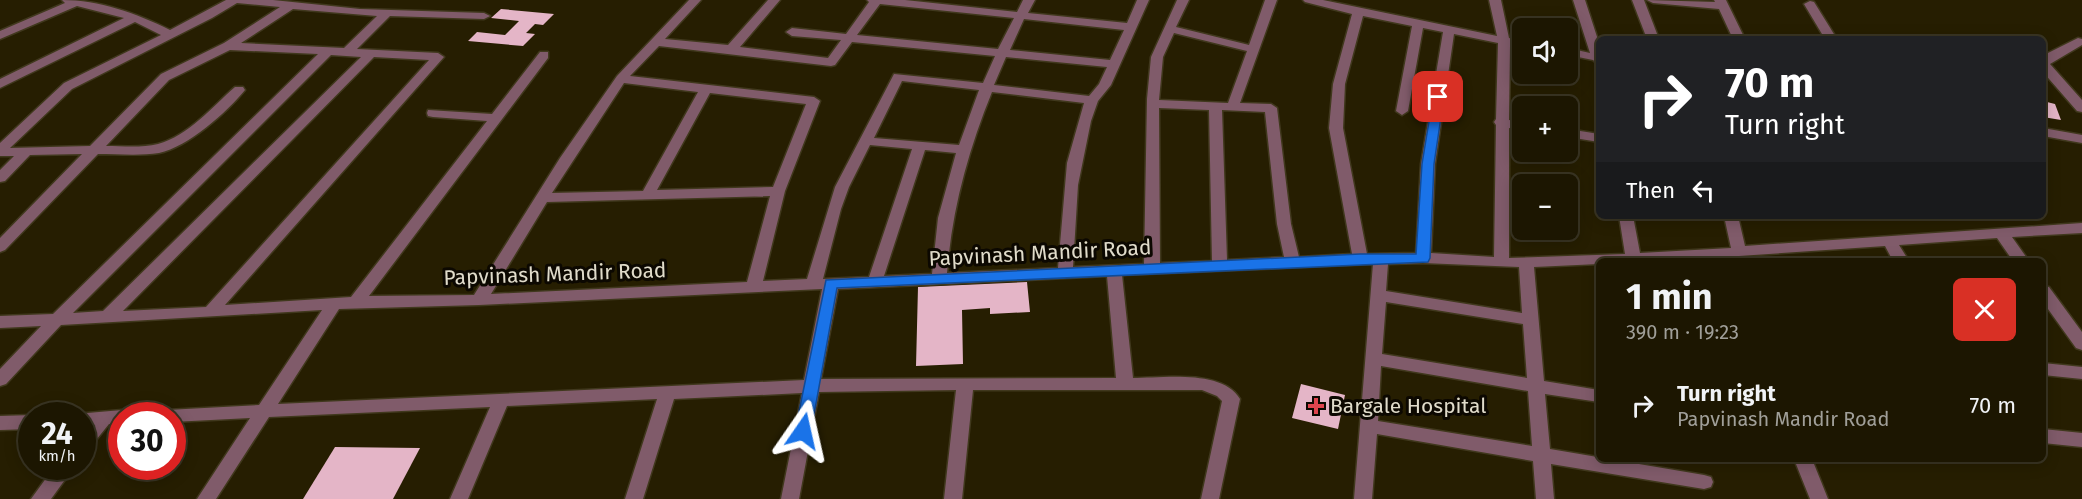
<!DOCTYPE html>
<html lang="en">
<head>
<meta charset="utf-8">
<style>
  body { margin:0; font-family:"Fira Sans",sans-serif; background:#251f0b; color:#f1f3f6; height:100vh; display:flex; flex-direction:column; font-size:22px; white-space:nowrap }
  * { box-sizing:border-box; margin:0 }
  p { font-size:20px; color:#a09f99 }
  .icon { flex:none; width:33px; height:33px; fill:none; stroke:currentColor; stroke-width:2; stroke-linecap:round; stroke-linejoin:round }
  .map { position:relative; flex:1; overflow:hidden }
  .details { position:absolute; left:1596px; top:258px; width:450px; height:204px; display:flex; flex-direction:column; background:#1c1601; border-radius:9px; box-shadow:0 3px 15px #0003,0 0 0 2px #3a3523 }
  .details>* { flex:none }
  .top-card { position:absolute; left:1596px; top:36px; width:450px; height:183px; border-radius:9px; box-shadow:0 3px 15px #0003,0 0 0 2px #3a3523; background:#202124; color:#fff; overflow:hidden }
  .fabs { position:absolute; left:1512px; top:18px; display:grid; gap:12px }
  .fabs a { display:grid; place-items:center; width:66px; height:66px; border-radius:9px; background:#1c1601; box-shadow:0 3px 15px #0003,0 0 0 2px #3a3523; font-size:30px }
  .speed { position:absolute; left:18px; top:402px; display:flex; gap:12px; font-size:30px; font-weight:700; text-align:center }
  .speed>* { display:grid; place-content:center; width:78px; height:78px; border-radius:50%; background:#1c1601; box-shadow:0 3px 15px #0003,0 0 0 2px #3a3523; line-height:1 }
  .speed small { font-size:15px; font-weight:400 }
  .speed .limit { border:9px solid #d22; background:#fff; color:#111 }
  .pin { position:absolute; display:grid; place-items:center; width:51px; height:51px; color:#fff; margin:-26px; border-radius:12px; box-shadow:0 3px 9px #0006 }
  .me { position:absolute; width:66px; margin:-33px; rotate:11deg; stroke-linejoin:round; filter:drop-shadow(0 0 4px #0008) }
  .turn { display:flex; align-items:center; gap:21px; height:126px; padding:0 30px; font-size:27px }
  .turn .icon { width:78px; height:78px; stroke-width:2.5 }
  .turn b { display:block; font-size:42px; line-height:51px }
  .then { display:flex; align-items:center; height:57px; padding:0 30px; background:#0003; gap:12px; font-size:22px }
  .round { display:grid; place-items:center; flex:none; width:63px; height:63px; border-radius:9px; background:#251f0b }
  .headline { display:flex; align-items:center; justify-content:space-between; height:102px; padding:0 30px }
  h1 { font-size:36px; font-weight:700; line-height:45px }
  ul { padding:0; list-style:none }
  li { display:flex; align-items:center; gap:18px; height:90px; padding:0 30px }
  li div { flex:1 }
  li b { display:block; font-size:22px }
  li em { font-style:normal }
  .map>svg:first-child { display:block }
  .building { fill:#e4b5c7 }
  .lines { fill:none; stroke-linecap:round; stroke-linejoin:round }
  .minor-casing { stroke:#40381d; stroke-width:3 }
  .minor { fill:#805b6a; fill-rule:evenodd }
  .route { fill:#1a73e8; stroke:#114b97; stroke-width:1.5 }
  .health-dot { fill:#e0444e; stroke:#0c0801; stroke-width:2 }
  .labels { text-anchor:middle; stroke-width:6; stroke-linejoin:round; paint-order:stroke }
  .street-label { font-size:21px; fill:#e0dbca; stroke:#0c0801 }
  .poi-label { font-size:21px; fill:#e0dbca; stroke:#0c0801; text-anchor:start }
</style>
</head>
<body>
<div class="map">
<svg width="2082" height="499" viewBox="0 0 2082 499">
  <rect width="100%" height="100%" fill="#261e01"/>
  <!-- building -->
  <g class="building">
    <path d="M501 9 554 14 543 25 535 24 526 33 535 34 523 46 468 41 477 32 505 35 519 21 491 18Z"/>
    <path d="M2043 101 2055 104 2061 120 2043 117Z"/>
    <path d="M1027 282 1030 312 990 314V308L962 310 963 364 916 366 918 287Z"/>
    <path d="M1301 384 1345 395 1338 429 1292 418Z"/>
    <path d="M335 447 420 448 393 499H303Z"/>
  </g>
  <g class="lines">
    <defs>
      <g id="minor">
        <path d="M62 0C99 0 136 13 170 30L226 0H273L360 9 484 13 490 16 484 19 390 16 357 49 438 53 444 57 225 305 351 297 487 121 433 117 428 116 427 113 428 110 492 114 540 52H548V58L369 296 474 295 560 158 617 76 689 0H701L665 39 728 45 768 0H780L740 47 828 58 841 40 792 36 786 32 792 28 846 34 869 2 867 0H905L1017 12 1023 0H1035L1028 13 1127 23 1137 0H1149L1111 85 1098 101 1091 121 1078 185 1073 267 1144 264 1147 99 1151 57 1177 0H1189L1176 27 1249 45 1265 0H1277L1240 103 1271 104 1277 108 1291 224 1299 257 1352 254 1329 128 1333 84 1352 14 1305 2 1303 0H1323L1497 36 1489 0H1501L1509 38 1522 41V47L1510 45 1509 120 1522 122V130L1509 128V258L1625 254 1619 216H1633L1640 253 1731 248 1724 216H1738L1745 246 2082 223V233L2012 237 2029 261H2013L1997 238 1899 245 1909 261H1893L1885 246 1739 256 1723 260 1599 261V264L1534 267 1544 381 1599 390V402L1545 394 1550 449 1704 475 1711 477 1713 482 1711 487 1704 489 1551 464 1554 499H1536L1533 461 1377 434 1372 499H1354L1373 264 1122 275 1133 378C1162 378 1223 369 1240 399L1219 499H1201L1222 401 1217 396 1202 390H973L962 499H944L956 390 819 392 799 499H781L802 393 674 399 643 499H625L657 399 507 406 468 499H450L490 407 269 417 216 499H197L250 418 172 422V416H146L148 411 259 405 322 310 61 325 6 384 0 386V369L41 326 0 328V316L53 314 318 54 230 50 169 80 106 146C122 146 142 148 158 144 188 136 212 107 235 87H243L245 90C227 112 188 147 159 153 140 156 117 154 98 154L5 250 0 252V238L82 154 30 155 5 181 0 182V170L14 156H0V143L64 83 161 35 135 22 0 88V79L124 18 77 6 0 39V31L65 3ZM237 3 280 7 224 43 161 74 90 146 10 148 72 89 212 18ZM880 4 1014 18 998 49 857 35ZM293 9 377 16 344 48 241 43ZM1363 16 1412 26 1396 111 1402 115 1408 111 1423 28 1443 32 1421 164 1416 253 1367 254 1343 128 1345 84ZM1024 19 1124 30 1110 60 1010 50ZM1174 33 1247 51 1228 103 1159 100 1163 57ZM1454 34 1498 43 1496 119 1494 122 1496 125 1494 257 1431 253 1435 164ZM852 42 995 56 983 83 894 74 835 187 807 279 763 281 785 191 820 101 814 97 630 76 659 46 831 66 835 65ZM331 55 361 57 103 311 73 313ZM374 57 429 60 206 307 123 311ZM1006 57 1107 67 1099 84 1089 96 994 85ZM902 81 979 90 959 145 874 138ZM624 83 698 92 643 191 552 193ZM992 92 1084 103 1067 163 1058 268 947 273C952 209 968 151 992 92ZM710 93 806 104 773 187 657 190ZM1159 108 1209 110 1212 261 1160 263ZM1222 110 1265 112 1277 224 1284 257 1227 260ZM870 145 912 149 869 277 823 279 841 209 849 187ZM925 150 956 153 938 218 932 274 884 276ZM770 196 747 282 491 294 547 202ZM1423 263 1519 267 1522 313 1386 291 1388 264ZM1107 276 1116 378 821 379 838 289ZM822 289 804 380 278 404 339 309 479 305ZM1386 302 1523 324 1527 378 1382 354ZM1381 366 1528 391 1532 446 1378 421Z"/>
        <path d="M1573 0H1585L1599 43V65L1593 60 1568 55V48L1590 53Z"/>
        <path d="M1632 0H1644L1659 39H1647Z"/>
        <path d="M1647 0 1715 2 1714 0H1726L1745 39H1733L1719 9 1653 3Z"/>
        <path d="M1810 1 1814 2 1837 39H1825L1804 4Z"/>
        <path d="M2078 38 2082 39V45L2050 64 2082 100V112L2077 111 2043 72 2044 55Z"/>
        <path d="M2043 128 2082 135V143L2043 136Z"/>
        <path d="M1568 129 1599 134V142L1568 137Z"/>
        <path d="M2043 286 2049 287 2082 332V350L2076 348 2043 302Z"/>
        <path d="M2043 363 2082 367V379L2043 375Z"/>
        <path d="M122 410 130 416H122V424H109L88 450 82 452V432L88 425 82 426V416L76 414Z"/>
        <path d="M32 415V429L0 430V416Z"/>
        <path d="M2043 429 2082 433V447L2043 443Z"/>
        <path d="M1794 459H1812L1828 499H1810Z"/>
        <path d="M55 466H75L51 499H31Z"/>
      </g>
    </defs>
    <!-- minor casing -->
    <use href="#minor" class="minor-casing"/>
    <!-- minor -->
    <use href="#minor" class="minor"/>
  </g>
  <!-- route -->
  <path class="route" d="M1438 93 1444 97 1434 164 1430 258 1428 262 837 288 811 431 808 436 803 437 797 436 795 431 826 280 1360 254H1416L1422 164 1433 97Z"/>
  <!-- markers -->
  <path class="health-dot" d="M1313 397h6v6h6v6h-6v6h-6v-6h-6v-6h6z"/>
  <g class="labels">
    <!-- street labels -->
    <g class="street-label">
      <text transform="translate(1040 253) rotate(-3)" y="7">Papvinash Mandir Road</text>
      <text transform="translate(555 274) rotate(-2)" y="7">Papvinash Mandir Road</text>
    </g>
    <!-- poi labels -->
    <g class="poi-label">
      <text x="1330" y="413">Bargale Hospital</text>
    </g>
  </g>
</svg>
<div class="fabs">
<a><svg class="icon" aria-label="sound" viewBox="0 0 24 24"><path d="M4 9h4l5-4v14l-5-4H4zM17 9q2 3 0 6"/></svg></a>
<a>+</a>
<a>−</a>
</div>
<div class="speed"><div>24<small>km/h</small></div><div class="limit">30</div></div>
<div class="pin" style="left:1438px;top:97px;background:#d93025"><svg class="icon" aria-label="arrive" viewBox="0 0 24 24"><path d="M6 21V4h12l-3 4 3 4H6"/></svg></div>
<svg class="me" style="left:803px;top:431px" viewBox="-20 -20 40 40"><path d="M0-17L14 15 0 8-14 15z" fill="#1a73e8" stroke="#fff" stroke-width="4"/></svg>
<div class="top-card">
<div class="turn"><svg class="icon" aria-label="right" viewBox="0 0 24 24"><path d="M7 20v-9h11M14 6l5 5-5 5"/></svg><div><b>70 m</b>Turn right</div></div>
<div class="then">Then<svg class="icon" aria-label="left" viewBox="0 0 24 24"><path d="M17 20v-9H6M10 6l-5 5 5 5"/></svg></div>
</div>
<section class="details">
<div class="headline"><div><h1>1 min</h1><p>390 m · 19:23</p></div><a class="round" style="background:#d93025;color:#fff"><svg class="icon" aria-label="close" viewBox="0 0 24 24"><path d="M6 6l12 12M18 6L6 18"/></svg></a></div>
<ul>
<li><svg class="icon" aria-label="right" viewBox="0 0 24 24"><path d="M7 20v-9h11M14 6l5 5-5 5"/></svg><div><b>Turn right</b><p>Papvinash Mandir Road</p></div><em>70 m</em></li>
</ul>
</section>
</div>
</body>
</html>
